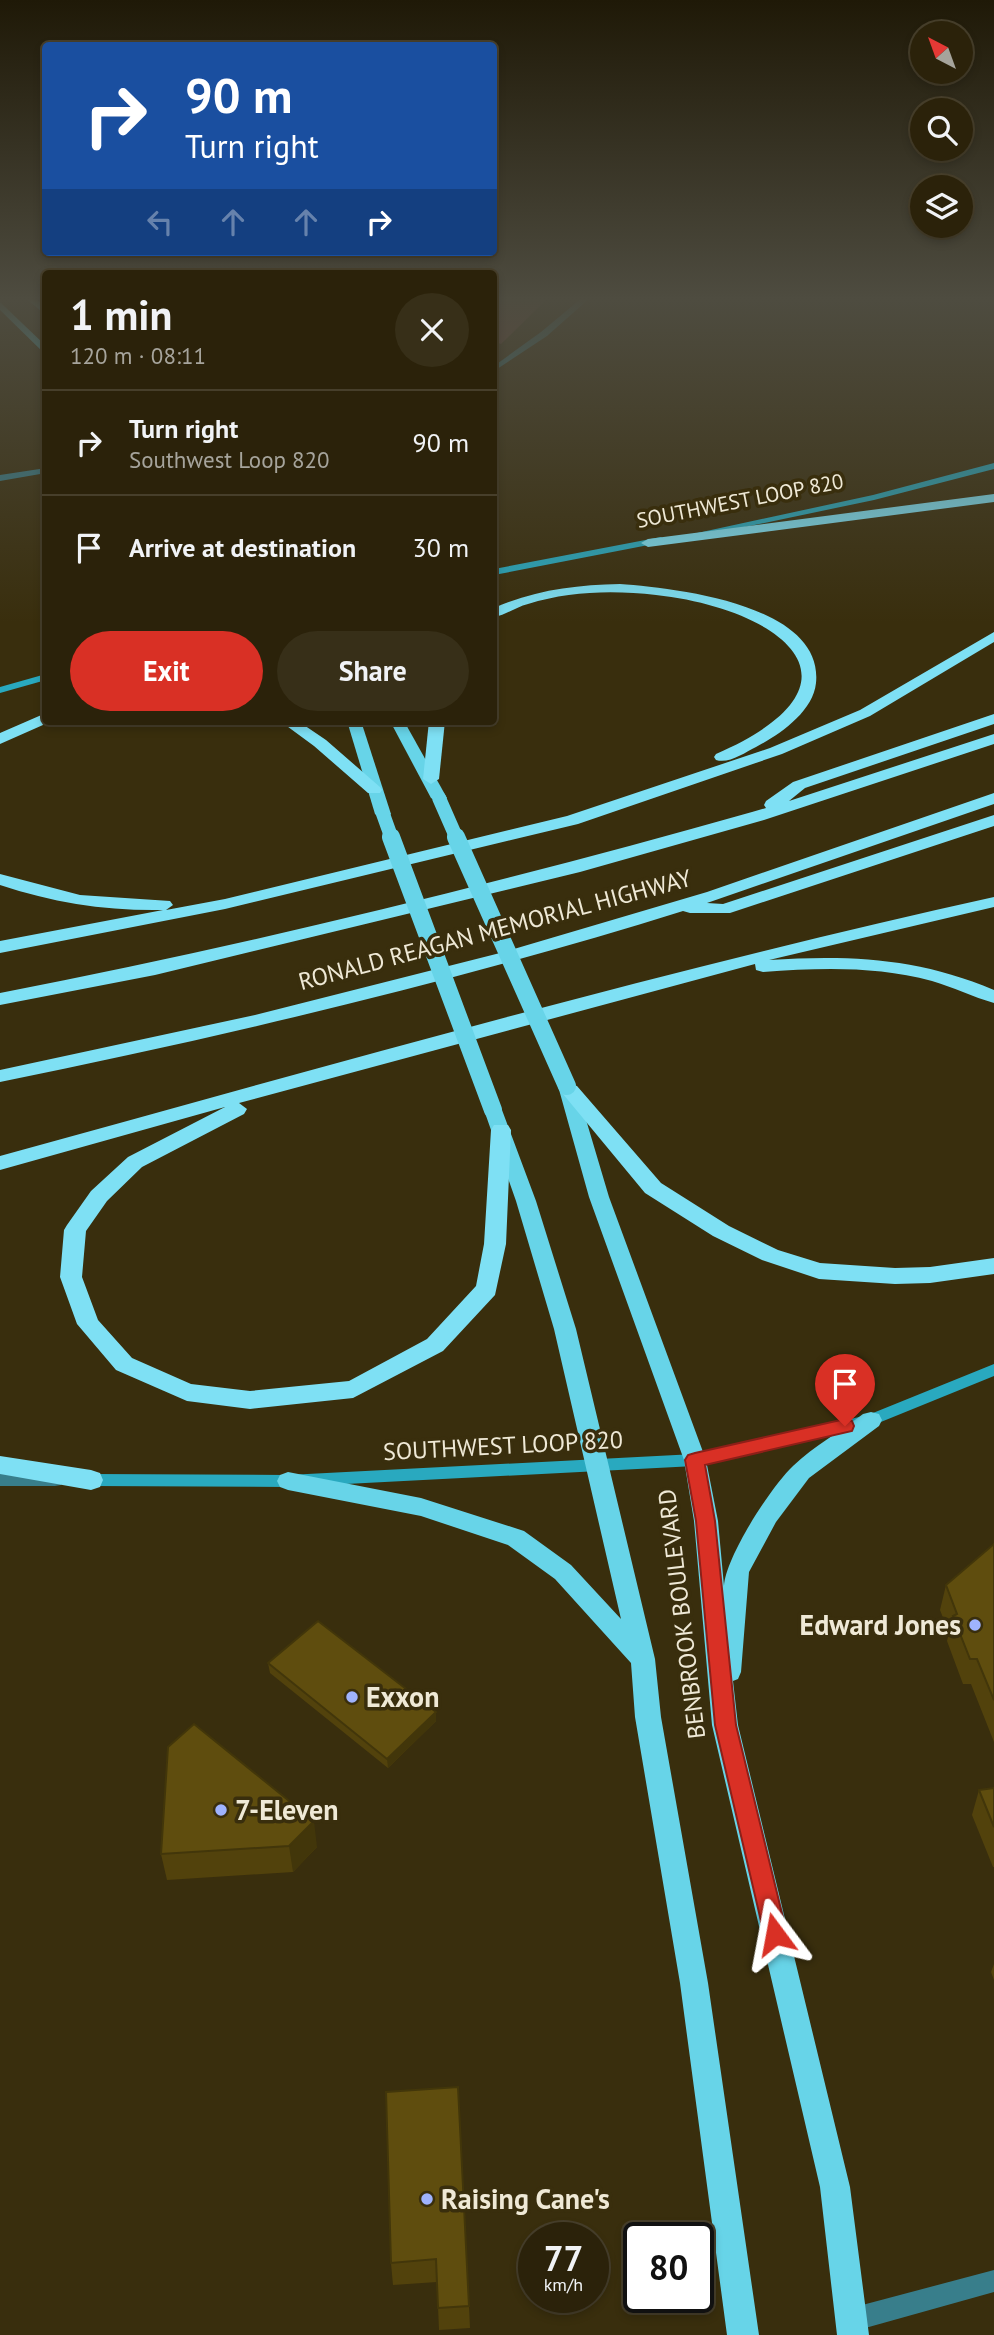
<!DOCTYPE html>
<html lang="en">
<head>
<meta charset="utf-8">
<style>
  body { margin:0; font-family:"PT Sans",sans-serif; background:#372f18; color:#f1f3f6; height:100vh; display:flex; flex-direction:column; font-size:26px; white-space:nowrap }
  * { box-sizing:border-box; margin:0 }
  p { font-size:23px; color:#a6a49c }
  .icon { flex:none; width:38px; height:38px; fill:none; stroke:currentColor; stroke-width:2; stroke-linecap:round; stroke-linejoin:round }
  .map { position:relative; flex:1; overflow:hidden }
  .details { position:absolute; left:42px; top:270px; width:455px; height:455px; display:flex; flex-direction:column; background:#2b220a; border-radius:7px; box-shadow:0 4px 10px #0003,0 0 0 2px #473f2b }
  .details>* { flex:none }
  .hud { position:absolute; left:42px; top:42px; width:455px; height:214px; border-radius:7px; box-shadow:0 4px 10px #0003,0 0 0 2px #473f2b; background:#1a4fa0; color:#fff; overflow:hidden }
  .needle { width:46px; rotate:319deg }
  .tools { position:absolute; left:910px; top:21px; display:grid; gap:14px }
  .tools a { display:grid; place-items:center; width:63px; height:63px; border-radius:50%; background:#2b220a; box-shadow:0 4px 10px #0003,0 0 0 2px #473f2b; font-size:35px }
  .speed { position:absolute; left:518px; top:2222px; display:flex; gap:14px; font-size:35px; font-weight:700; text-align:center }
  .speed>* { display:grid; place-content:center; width:91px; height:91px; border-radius:50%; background:#2b220a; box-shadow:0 4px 10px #0003,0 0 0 2px #473f2b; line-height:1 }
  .speed small { font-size:18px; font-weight:400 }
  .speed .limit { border:4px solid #111; border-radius:10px; background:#fff; color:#111 }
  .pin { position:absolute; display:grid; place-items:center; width:60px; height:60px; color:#fff; margin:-72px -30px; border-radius:50% 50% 50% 0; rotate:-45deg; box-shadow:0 0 7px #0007 }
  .pin .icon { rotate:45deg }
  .me { position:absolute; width:77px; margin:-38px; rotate:347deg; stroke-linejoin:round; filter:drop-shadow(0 0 5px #0008) }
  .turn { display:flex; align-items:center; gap:24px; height:147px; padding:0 28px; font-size:32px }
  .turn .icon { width:91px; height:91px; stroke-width:2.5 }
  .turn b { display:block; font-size:49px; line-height:60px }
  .lanes { display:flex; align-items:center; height:66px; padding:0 28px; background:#0003; justify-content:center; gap:35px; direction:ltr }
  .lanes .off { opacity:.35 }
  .round { display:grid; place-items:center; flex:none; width:74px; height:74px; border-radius:37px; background:#372f18 }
  .overview { display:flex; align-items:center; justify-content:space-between; height:119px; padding:0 28px }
  h1 { font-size:42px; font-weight:700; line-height:52px }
  .primary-button { display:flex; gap:14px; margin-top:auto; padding:14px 28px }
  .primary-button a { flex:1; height:80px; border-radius:42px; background:#d93025; color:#fff; font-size:28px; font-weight:700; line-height:80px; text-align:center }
  .primary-button a+a { background:#372f18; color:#f1f3f6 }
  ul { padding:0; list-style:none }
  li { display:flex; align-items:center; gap:21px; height:105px; padding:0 28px; border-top:2px solid #473f2b }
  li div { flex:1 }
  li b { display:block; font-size:26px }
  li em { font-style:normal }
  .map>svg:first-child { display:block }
  .green { fill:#704138 }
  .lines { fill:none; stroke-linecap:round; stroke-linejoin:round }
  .minor { fill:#387e8b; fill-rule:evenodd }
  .tertiary { fill:#387e8b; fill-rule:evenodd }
  .secondary { fill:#29a9bf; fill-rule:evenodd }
  .primary { fill:#50c7dd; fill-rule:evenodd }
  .trunk { fill:#67d4e8; fill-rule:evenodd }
  .motorway { fill:#7ee0f4; fill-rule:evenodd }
  .trunk-bridge-far1 { stroke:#67d4e8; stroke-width:14 }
  .trunk-bridge { stroke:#67d4e8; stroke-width:18 }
  .wall { fill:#52420c }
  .shaded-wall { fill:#42360a }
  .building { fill:#5f4d0e; stroke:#42360a; stroke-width:2 }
  .route { fill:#d93025; stroke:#8d1f18; stroke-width:2 }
  .poi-dot { fill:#9fb3fd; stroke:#392e0d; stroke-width:2.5 }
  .labels { text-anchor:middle; stroke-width:7; stroke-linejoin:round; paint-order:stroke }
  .far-street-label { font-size:21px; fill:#efe9d6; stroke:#392e0d }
  .street-label { font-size:24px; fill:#efe9d6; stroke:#392e0d }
  .near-poi-label { font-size:28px; font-weight:bold; fill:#efe9d6; stroke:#392e0d; text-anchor:start }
</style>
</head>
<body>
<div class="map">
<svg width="994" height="2335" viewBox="0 0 994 2335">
  <rect width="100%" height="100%" fill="#392e0d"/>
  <!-- green -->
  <path class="green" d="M494 297H549L501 344 494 341Z"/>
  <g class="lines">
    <!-- minor -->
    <path class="minor" d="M994 2270V2292L851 2332 843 2328 839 2320 843 2312 851 2308Z"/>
    <!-- tertiary -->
    <g class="tertiary">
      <path d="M583 297H591L547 336 494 371V366L541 332Z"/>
      <path d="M46 468V473L0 481V475Z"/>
      <path d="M0 1474H55L61 1475 63 1480 61 1485 55 1486H0Z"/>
    </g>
    <!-- secondary -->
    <g class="secondary">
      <path d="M994 463V469L874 500 692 538 688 535 873 495Z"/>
      <path d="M661 537 665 540 664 542 494 575V569Z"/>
      <path d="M46 674V680L0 693V687Z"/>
      <path d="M994 1364V1376L871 1426 695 1466 288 1487 91 1486 85 1485 83 1480 85 1475 91 1474 288 1475 695 1454 868 1415Z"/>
    </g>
    <!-- primary -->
    <g class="primary">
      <path d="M24 297H33L46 307V315Z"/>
      <path d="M0 302 46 346V355L0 310Z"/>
    </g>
    <!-- trunk -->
    <g class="trunk">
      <path d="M347 721H361L391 814 388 817H378L375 814Z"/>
      <path d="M390 721H404L447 798 444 801 439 803 431 798Z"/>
      <path d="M567 1080 576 1086 609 1197 706 1460 718 1521 724 1586C726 1556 771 1487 793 1466 814 1446 841 1431 863 1414L871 1412 879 1414 882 1420 879 1426 809 1478 776 1522 749 1572 741 1672 738 1679 733 1681 738 1725 850 2187 869 2335H837L820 2187 712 1725 694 1521 684 1460 589 1197 558 1086Z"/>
      <path d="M493 1104 502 1110 536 1201 576 1329 655 1659 661 1717 708 1983 759 2335H727L680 1983 635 1717 631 1663 555 1579 508 1545 421 1516 288 1490 280 1487 277 1481 280 1475 288 1472 421 1498 524 1531 571 1565 621 1619 554 1329 516 1201 484 1110Z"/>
    </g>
    <!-- motorway -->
    <g class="motorway">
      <path d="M994 494V502L648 547 641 543 648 539Z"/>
      <path d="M620 584C674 588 824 604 816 683 813 712 779 735 756 747 744 753 729 764 716 760L714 757 716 754C882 681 776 608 656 595 614 590 569 591 528 604 516 607 506 615 494 617V608C535 590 575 585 620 584Z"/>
      <path d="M994 632V642L870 716 782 754 578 824 225 909 0 953V941L163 910C107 911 54 903 0 885V874L80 895 170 901 173 905 166 910 225 899 567 816 770 748 860 710Z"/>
      <path d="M46 713V721H52L0 744V733Z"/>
      <path d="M994 714V724L805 788 789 801 994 734V744L764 820 580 872 155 975 0 1005V993C253 944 504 882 752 812L766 808 764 805 766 801 793 782Z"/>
      <path d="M280 721H298L326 740 380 787 382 790 380 793H368L314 746Z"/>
      <path d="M429 721H445L439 779 431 784 423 779Z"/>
      <path d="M994 793V804L707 903 723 904 994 815V826L730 913H690L683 911C459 981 230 1035 0 1082V1070L255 1015 500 953 707 892Z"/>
      <path d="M994 897V907L769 960C851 955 918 958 994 990V1003C973 997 953 987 932 981 875 966 821 968 763 972L756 970 755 964 239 1103 247 1109 244 1114 142 1167 107 1201 86 1231 82 1277 98 1320 132 1358 191 1384 250 1391 349 1381 427 1339 476 1286 484 1244 491 1130 494 1125H508L511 1130 506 1244 495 1295 443 1351 353 1398 250 1409 187 1401 116 1370 77 1324 60 1277 64 1230 67 1225 91 1191 128 1157 225 1107 0 1170V1156C330 1065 660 971 994 897Z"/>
      <path d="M570 1084 577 1086 661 1183 729 1226 778 1250 820 1263 895 1268 930 1267 994 1258V1274L930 1283 895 1284 819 1279 762 1260 713 1236 645 1193 563 1094 560 1090 563 1086Z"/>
      <path d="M0 1456 91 1470 100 1473 103 1480 100 1487 91 1490 0 1474Z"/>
    </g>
    <!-- trunk-bridge-far1 -->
    <g class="trunk-bridge-far1">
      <path d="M439 798 457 839"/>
      <path d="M383 814 392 839"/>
    </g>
    <!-- trunk-bridge -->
    <g class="trunk-bridge">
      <path d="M391 837 493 1110"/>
      <path d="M456 837 567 1086"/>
    </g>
  </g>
  <!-- wall -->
  <g class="wall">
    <path d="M994 1544V1742L971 1684H963L947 1641 949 1633 940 1610 946 1585Z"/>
    <path d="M268 1663 436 1712V1721L388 1768 270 1673Z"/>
    <path d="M168 1747 317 1847 293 1872 167 1880 161 1854Z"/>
    <path d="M994 1788V1867H993L972 1815 979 1790Z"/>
    <path d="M994 1964V1980L991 1972Z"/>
    <path d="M386 2092 469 2306 470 2328 439 2330 437 2282 393 2285 391 2263Z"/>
  </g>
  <!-- shaded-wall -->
  <g class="shaded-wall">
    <path d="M436 1712V1721L388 1768 387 1759Z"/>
    <path d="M314 1821 317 1847 293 1872 289 1846Z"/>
  </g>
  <!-- building -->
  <g class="building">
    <path d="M994 1544V1700L977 1659H970L953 1616 957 1614 946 1585Z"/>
    <path d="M318 1621 436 1712 387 1759 268 1663Z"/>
    <path d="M194 1724 314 1821 289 1846 161 1854 168 1747Z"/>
    <path d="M994 1788V1827L979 1790Z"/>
    <path d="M458 2087 469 2306 438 2308 436 2259 391 2263 386 2092Z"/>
  </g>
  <!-- sky -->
  <linearGradient id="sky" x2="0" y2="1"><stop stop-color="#1f1907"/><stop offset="0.48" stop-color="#4e4c40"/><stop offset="1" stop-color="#4e4c40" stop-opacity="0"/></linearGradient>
  <rect width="994" height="623" fill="url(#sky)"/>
  <!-- route -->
  <path class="route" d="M845 1419 852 1421 854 1426 852 1431 705 1465 715 1521 736 1725 787 1934 783 1942 775 1945 767 1942 764 1934 715 1725 696 1521 685 1460 688 1455 695 1453Z"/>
  <!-- markers -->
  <g class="poi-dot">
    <circle cx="975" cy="1625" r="7"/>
    <circle cx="352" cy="1697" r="7"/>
    <circle cx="221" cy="1810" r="7"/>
    <circle cx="427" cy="2199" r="7"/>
  </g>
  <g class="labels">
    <!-- far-street labels -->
    <g class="far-street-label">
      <text transform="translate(740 501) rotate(-11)" y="7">SOUTHWEST LOOP 820</text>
    </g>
    <!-- street labels -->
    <g class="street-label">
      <text transform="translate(495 930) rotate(-15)" y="8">RONALD REAGAN MEMORIAL HIGHWAY</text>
      <text transform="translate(503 1446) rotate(-3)" y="8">SOUTHWEST LOOP 820</text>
      <text transform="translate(682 1614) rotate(-97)" y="8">BENBROOK BOULEVARD</text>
    </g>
    <!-- near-poi labels -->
    <g class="near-poi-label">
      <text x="961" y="1635" text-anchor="end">Edward Jones</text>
      <text x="366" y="1707">Exxon</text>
      <text x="235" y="1820">7-Eleven</text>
      <text x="441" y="2209">Raising Cane's</text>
    </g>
  </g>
</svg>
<div class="tools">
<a><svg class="needle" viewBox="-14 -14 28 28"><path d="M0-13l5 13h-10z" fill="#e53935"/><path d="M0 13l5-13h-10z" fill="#a6a49c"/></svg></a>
<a><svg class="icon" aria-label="search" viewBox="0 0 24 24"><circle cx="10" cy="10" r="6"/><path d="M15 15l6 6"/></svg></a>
<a><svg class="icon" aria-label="layers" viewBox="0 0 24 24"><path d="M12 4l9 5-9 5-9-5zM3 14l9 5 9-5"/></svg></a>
</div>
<div class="speed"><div>77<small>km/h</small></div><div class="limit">80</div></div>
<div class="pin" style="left:845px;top:1426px;background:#d93025"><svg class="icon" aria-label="arrive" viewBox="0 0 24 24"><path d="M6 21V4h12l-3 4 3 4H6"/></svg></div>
<svg class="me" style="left:775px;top:1934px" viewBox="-20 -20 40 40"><path d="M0-17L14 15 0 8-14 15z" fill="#d93025" stroke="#fff" stroke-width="4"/></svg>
<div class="hud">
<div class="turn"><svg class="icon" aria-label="right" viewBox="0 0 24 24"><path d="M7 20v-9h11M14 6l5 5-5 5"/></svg><div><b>90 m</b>Turn right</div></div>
<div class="lanes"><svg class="icon off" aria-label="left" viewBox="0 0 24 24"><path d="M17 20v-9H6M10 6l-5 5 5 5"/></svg><svg class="icon off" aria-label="ahead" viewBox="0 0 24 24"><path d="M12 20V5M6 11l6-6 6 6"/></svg><svg class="icon off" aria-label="ahead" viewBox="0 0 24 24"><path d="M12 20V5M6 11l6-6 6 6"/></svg><svg class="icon" aria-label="right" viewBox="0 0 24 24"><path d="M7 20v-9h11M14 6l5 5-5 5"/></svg></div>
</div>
<section class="details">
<div class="overview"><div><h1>1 min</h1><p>120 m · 08:11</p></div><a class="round"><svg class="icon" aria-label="close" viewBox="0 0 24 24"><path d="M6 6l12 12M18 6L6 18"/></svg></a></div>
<ul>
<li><svg class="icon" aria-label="right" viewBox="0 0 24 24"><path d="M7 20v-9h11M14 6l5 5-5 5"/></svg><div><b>Turn right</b><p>Southwest Loop 820</p></div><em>90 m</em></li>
<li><svg class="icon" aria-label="arrive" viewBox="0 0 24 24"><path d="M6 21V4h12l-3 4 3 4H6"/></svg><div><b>Arrive at destination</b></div><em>30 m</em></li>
</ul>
<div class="primary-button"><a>Exit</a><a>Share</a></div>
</section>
</div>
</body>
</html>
